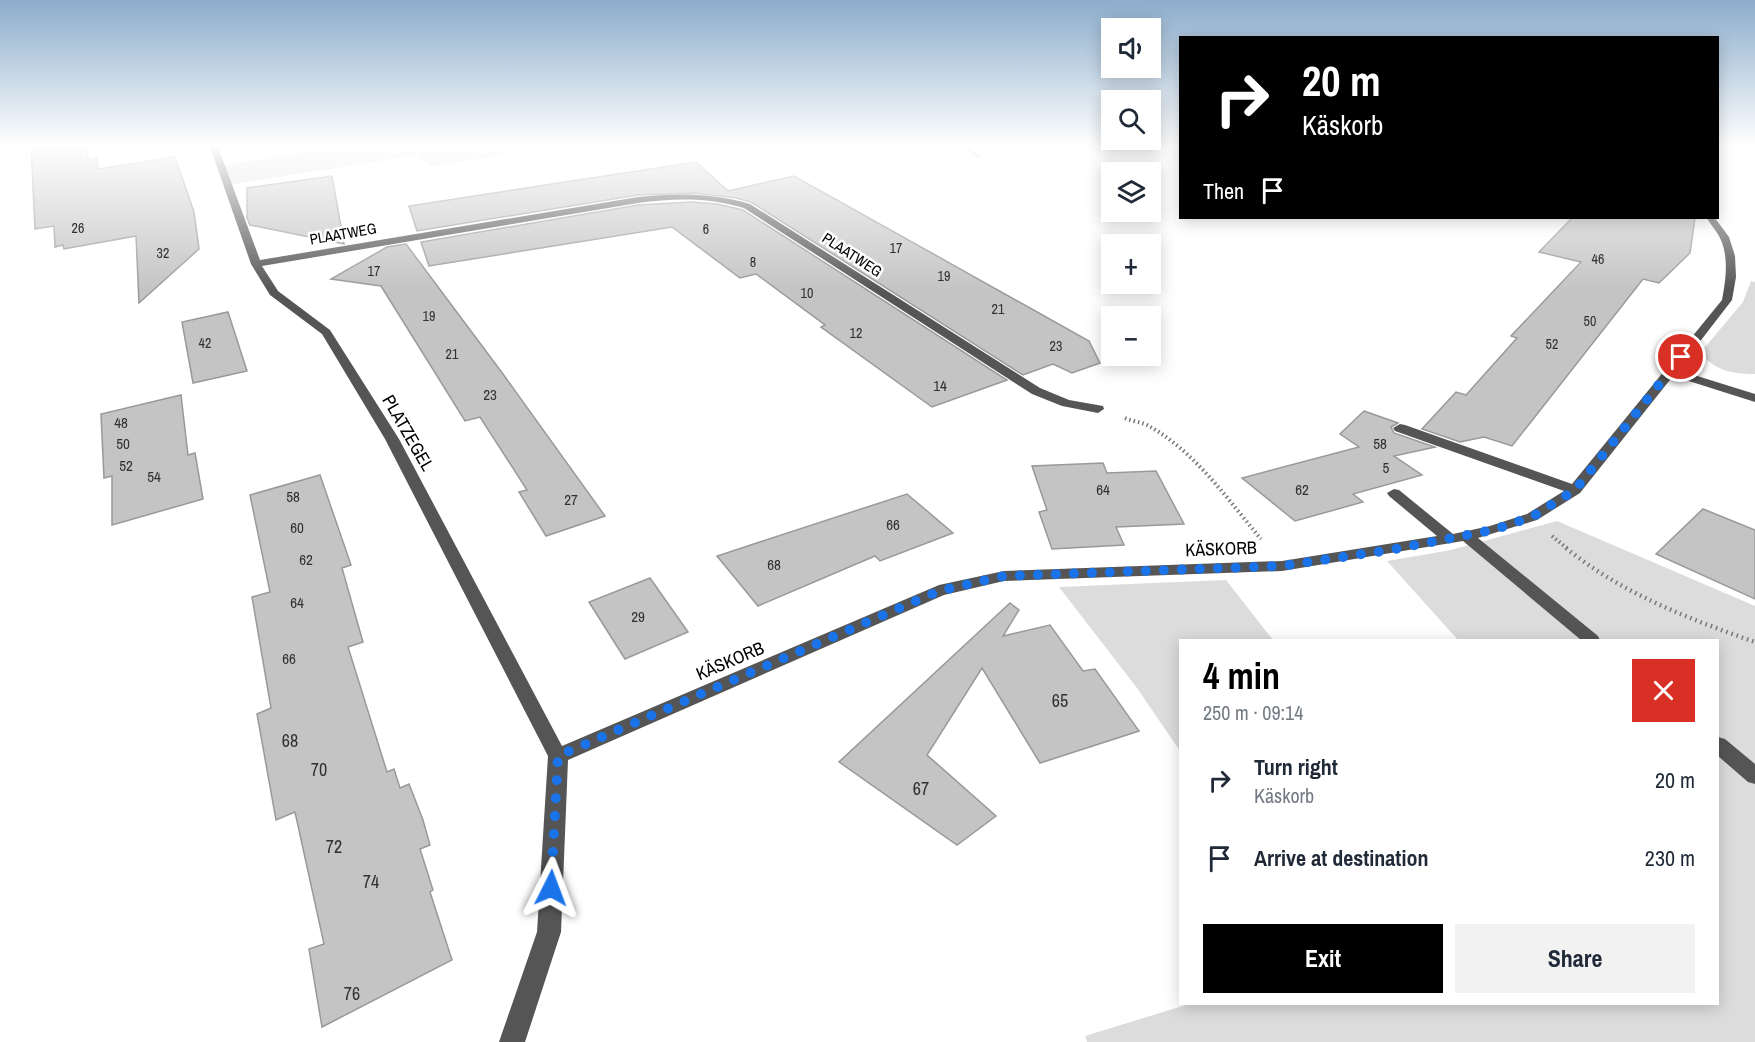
<!DOCTYPE html>
<html lang="en">
<head>
<meta charset="utf-8">
<style>
  body { margin:0; font-family:"Archivo Narrow",sans-serif; background:#f2f2f3; color:#1f2937; height:100vh; display:flex; flex-direction:column; font-size:22px; white-space:nowrap }
  * { box-sizing:border-box; margin:0 }
  p { font-size:20px; color:#747a83 }
  .icon { flex:none; width:33px; height:33px; fill:none; stroke:currentColor; stroke-width:2; stroke-linecap:round; stroke-linejoin:round }
  .map { position:relative; flex:1; overflow:hidden }
  .drawer { position:absolute; left:1179px; top:639px; width:540px; height:366px; display:flex; flex-direction:column; background:#fff; border-radius:0px; box-shadow:0 3px 15px #0003 }
  .drawer>* { flex:none }
  .banner { position:absolute; left:1179px; top:36px; width:540px; height:183px; border-radius:0px; box-shadow:0 3px 15px #0003; background:#000; color:#fff; overflow:hidden }
  .fabs { position:absolute; left:1101px; top:18px; display:grid; gap:12px }
  .fabs a { display:grid; place-items:center; width:60px; height:60px; border-radius:0px; background:#fff; box-shadow:0 3px 15px #0003; font-size:30px }
  .pin { position:absolute; display:grid; place-items:center; width:51px; height:51px; color:#fff; margin:-26px; border:3px solid #fff; border-radius:50%; box-shadow:0 2px 6px #0007 }
  .me { position:absolute; width:66px; margin:-33px; rotate:3deg; stroke-linejoin:round; filter:drop-shadow(0 0 4px #0008) }
  .turn { display:flex; align-items:center; gap:21px; height:126px; padding:0 24px; font-size:27px }
  .turn .icon { width:78px; height:78px; stroke-width:2.5 }
  .turn b { display:block; font-size:42px; line-height:51px }
  .then { display:flex; align-items:center; height:57px; padding:0 24px; background:#0003; gap:12px; font-size:22px }
  .round { display:grid; place-items:center; flex:none; width:63px; height:63px; border-radius:0px; background:#f2f2f3 }
  .summary { display:flex; align-items:center; justify-content:space-between; height:102px; padding:0 24px }
  h1 { font-size:36px; font-weight:700; line-height:45px; color:#000 }
  .action { display:flex; gap:12px; margin-top:auto; padding:12px 24px }
  .action a { flex:1; height:69px; border-radius:0px; background:#000; color:#fff; font-size:24px; font-weight:700; line-height:69px; text-align:center }
  .action a+a { background:#f2f2f3; color:#1f2937 }
  ul { padding:0; list-style:none }
  li { display:flex; align-items:center; gap:18px; height:78px; padding:0 24px }
  li div { flex:1 }
  li b { display:block; font-size:22px }
  li em { font-style:normal }
  .map>svg:first-child { display:block }
  .green { fill:#dcdcdc }
  .lines { fill:none; stroke-linecap:round; stroke-linejoin:round }
  .stream { fill:#a3a3a3; fill-rule:evenodd }
  .building { fill:#c4c4c4; stroke:#999; stroke-width:1.5 }
  .path-far1 { stroke:#777; stroke-width:4; stroke-dasharray:1.5 3; stroke-linecap:butt }
  .path { stroke:#777; stroke-width:4.5; stroke-dasharray:1.5 4; stroke-linecap:butt }
  .minor { fill:#555; fill-rule:evenodd }
  .route { stroke:#1a73e8; stroke-width:10; stroke-dasharray:0 18 }
  .labels { text-anchor:middle; stroke-width:5; stroke-linejoin:round; paint-order:stroke }
  .far-number-label { font-size:14px; fill:#313131 }
  .far-street-label { font-size:15px; fill:#000; stroke:#fff }
  .number-label { font-size:15px; fill:#313131 }
  .street-label { font-size:18px; fill:#000; stroke:#fff }
  .near-number-label { font-size:18px; fill:#313131 }
</style>
</head>
<body>
<div class="map">
<svg width="1755" height="1042" viewBox="0 0 1755 1042">
  <rect width="100%" height="100%" fill="#fff"/>
  <!-- green -->
  <g class="green">
    <path d="M348 144H564L431 167 418 155 227 185 221 166Z"/>
    <path d="M1751 281 1755 282V374C1734 374 1713 371 1701 352L1743 302Z"/>
    <path d="M1557 521 1755 606V1042H1087L1085 1036 1189 1004H1718V640H1458L1387 561 1451 550Z"/>
    <path d="M1226 580 1273 640H1180V751L1137 688 1059 587Z"/>
  </g>
  <g class="lines">
    <!-- stream -->
    <path class="stream" d="M955 144H962L981 156 976 157Z"/>
  </g>
  <!-- building -->
  <g class="building">
    <path d="M31 144H87L88 159 97 158 98 169 175 157 194 212 199 249 139 303 136 236 64 249 63 245 55 247 54 226 35 229Z"/>
    <path d="M696 162 728 191 794 176 1089 341 1100 363 1072 373 1053 364 1023 375 751 202 736 198 695 193 638 195 417 231 409 206Z"/>
    <path d="M332 176 344 244 250 225 247 218V188Z"/>
    <path d="M691 202 717 204 743 210 1007 380 932 407 821 327 825 325 756 274 740 278 672 227 429 266 421 242 638 205Z"/>
    <path d="M1572 218H1695L1690 253 1659 283 1643 279 1512 446 1484 437 1460 442 1422 429 1456 392 1466 395 1517 338 1511 336 1581 262 1539 252Z"/>
    <path d="M406 244 503 374 605 516 546 536 519 492 527 490 480 417 465 421 381 286 331 279 387 247Z"/>
    <path d="M228 312 247 371 193 383 182 322Z"/>
    <path d="M181 395 188 455 195 453 203 499 112 525V476L104 478 101 414Z"/>
    <path d="M1364 411 1398 423 1391 427 1394 433 1435 447 1394 456 1422 475 1353 494 1363 502 1295 521 1242 478 1359 447 1340 434Z"/>
    <path d="M1103 463 1107 473 1156 471 1184 524 1116 527 1124 545 1052 549 1039 512 1047 510 1032 466Z"/>
    <path d="M320 475 351 565 342 568 363 642 348 647 387 772 394 769 400 788 409 784 423 820 430 845 420 849 433 890 430 892 452 960 322 1027 309 949 324 944 295 812 276 820 257 714 271 708 252 597 270 592 250 495Z"/>
    <path d="M907 494 953 533 880 561 875 556 758 606 717 556Z"/>
    <path d="M1703 509 1755 530V599L1656 554Z"/>
    <path d="M650 578 688 632 625 659 589 602Z"/>
    <path d="M1010 603 1019 610 1003 636 1050 625 1083 671 1095 669 1139 731 1040 763 982 668 927 755 996 816 957 845 839 762Z"/>
  </g>
  <g class="lines">
    <!-- path-far1 -->
    <g class="path-far1">
      <path d="M1125 418C1132 421 1140 422 1147 425 1194 450 1228 500 1261 539"/>
      <path d="M1552 536 1568 549"/>
    </g>
    <!-- path -->
    <path class="path" d="M1566 548C1621 593 1689 619 1755 642"/>
    <!-- minor -->
    <g class="minor">
      <path d="M209 144H217L260 260 638 197C677 193 712 193 750 204L1040 388 1069 400 1103 406 1104 409 1098 413 1062 406 1032 394 744 208C709 197 674 198 638 203L262 266 278 291 330 330 399 439 562 746 939 585 1004 571 1282 561 1437 536 1389 496 1387 493 1394 489 1399 490 1453 534 1490 526 1527 514 1564 491 1395 431 1393 428 1400 424 1405 425 1572 484 1722 300C1726 279 1729 257 1720 238 1716 230 1710 224 1707 218H1715L1729 237 1735 256 1736 277 1732 300 1678 370 1755 394V402L1673 376 1580 493 1537 520 1478 538 1598 636 1600 640H1581L1463 541 1282 571 1004 581 944 595 568 760 561 932 525 1042H499L537 932 548 756 385 439 322 334 270 295 251 264Z"/>
      <path d="M1718 737 1725 739 1755 764V784L1748 782 1718 756Z"/>
    </g>
  </g>
  <!-- sky -->
  <linearGradient id="sky" x2="0" y2="1"><stop stop-color="#8cadcc"/><stop offset="0.5" stop-color="#fff"/><stop offset="1" stop-color="#fff" stop-opacity="0"/></linearGradient>
  <rect width="1755" height="290" fill="url(#sky)"/>
  <g class="lines">
    <!-- route -->
    <path class="route" d="M551 888 558 756 939 591 1004 576 1282 566 1390 550 1493 530 1532 517 1575 490 1681 357"/>
  </g>
  <g class="labels">
    <!-- far-number labels -->
    <g class="far-number-label">
      <text x="78" y="233">26</text>
      <text x="706" y="234">6</text>
      <text x="896" y="253">17</text>
      <text x="163" y="258">32</text>
      <text x="1598" y="264">46</text>
      <text x="753" y="267">8</text>
      <text x="374" y="276">17</text>
      <text x="944" y="281">19</text>
      <text x="807" y="298">10</text>
      <text x="998" y="314">21</text>
      <text x="429" y="321">19</text>
      <text x="1590" y="326">50</text>
      <text x="856" y="338">12</text>
      <text x="205" y="348">42</text>
      <text x="1552" y="349">52</text>
      <text x="1056" y="351">23</text>
      <text x="452" y="359">21</text>
    </g>
    <!-- far-street labels -->
    <g class="far-street-label">
      <text transform="translate(343 234) rotate(-10)" y="5">PLAATWEG</text>
      <text transform="translate(852 255) rotate(33)" y="5">PLAATWEG</text>
    </g>
    <!-- number labels -->
    <g class="number-label">
      <text x="940" y="391">14</text>
      <text x="490" y="400">23</text>
      <text x="121" y="428">48</text>
      <text x="123" y="449">50</text>
      <text x="1380" y="449">58</text>
      <text x="126" y="471">52</text>
      <text x="1386" y="473">5</text>
      <text x="154" y="482">54</text>
      <text x="1103" y="495">64</text>
      <text x="1302" y="495">62</text>
      <text x="293" y="502">58</text>
      <text x="571" y="505">27</text>
      <text x="893" y="530">66</text>
      <text x="297" y="533">60</text>
      <text x="306" y="565">62</text>
      <text x="774" y="570">68</text>
      <text x="297" y="608">64</text>
      <text x="638" y="622">29</text>
      <text x="289" y="664">66</text>
    </g>
    <!-- street labels -->
    <g class="street-label">
      <text transform="translate(408 433) rotate(60)" y="6">PLATZEGEL</text>
      <text transform="translate(1221 549) rotate(-2)" y="6">KÄSKORB</text>
      <text transform="translate(730 661) rotate(-23)" y="6">KÄSKORB</text>
    </g>
    <!-- near-number labels -->
    <g class="near-number-label">
      <text x="1060" y="707">65</text>
      <text x="290" y="747">68</text>
      <text x="319" y="776">70</text>
      <text x="921" y="795">67</text>
      <text x="334" y="853">72</text>
      <text x="371" y="888">74</text>
      <text x="352" y="1000">76</text>
    </g>
  </g>
</svg>
<div class="fabs">
<a><svg class="icon" aria-label="sound" viewBox="0 0 24 24"><path d="M4 9h4l5-4v14l-5-4H4zM17 9q2 3 0 6"/></svg></a>
<a><svg class="icon" aria-label="search" viewBox="0 0 24 24"><circle cx="10" cy="10" r="6"/><path d="M15 15l6 6"/></svg></a>
<a><svg class="icon" aria-label="layers" viewBox="0 0 24 24"><path d="M12 4l9 5-9 5-9-5zM3 14l9 5 9-5"/></svg></a>
<a>+</a>
<a>−</a>
</div>
<div class="pin" style="left:1681px;top:357px;background:#d93025"><svg class="icon" aria-label="arrive" viewBox="0 0 24 24"><path d="M6 21V4h12l-3 4 3 4H6"/></svg></div>
<svg class="me" style="left:551px;top:888px" viewBox="-20 -20 40 40"><path d="M0-17L14 15 0 8-14 15z" fill="#1a73e8" stroke="#fff" stroke-width="4"/></svg>
<div class="banner">
<div class="turn"><svg class="icon" aria-label="right" viewBox="0 0 24 24"><path d="M7 20v-9h11M14 6l5 5-5 5"/></svg><div><b>20 m</b>Käskorb</div></div>
<div class="then">Then<svg class="icon" aria-label="arrive" viewBox="0 0 24 24"><path d="M6 21V4h12l-3 4 3 4H6"/></svg></div>
</div>
<section class="drawer">
<div class="summary"><div><h1>4 min</h1><p>250 m · 09:14</p></div><a class="round" style="background:#d93025;color:#fff"><svg class="icon" aria-label="close" viewBox="0 0 24 24"><path d="M6 6l12 12M18 6L6 18"/></svg></a></div>
<ul>
<li><svg class="icon" aria-label="right" viewBox="0 0 24 24"><path d="M7 20v-9h11M14 6l5 5-5 5"/></svg><div><b>Turn right</b><p>Käskorb</p></div><em>20 m</em></li>
<li><svg class="icon" aria-label="arrive" viewBox="0 0 24 24"><path d="M6 21V4h12l-3 4 3 4H6"/></svg><div><b>Arrive at destination</b></div><em>230 m</em></li>
</ul>
<div class="action"><a>Exit</a><a>Share</a></div>
</section>
</div>
</body>
</html>
